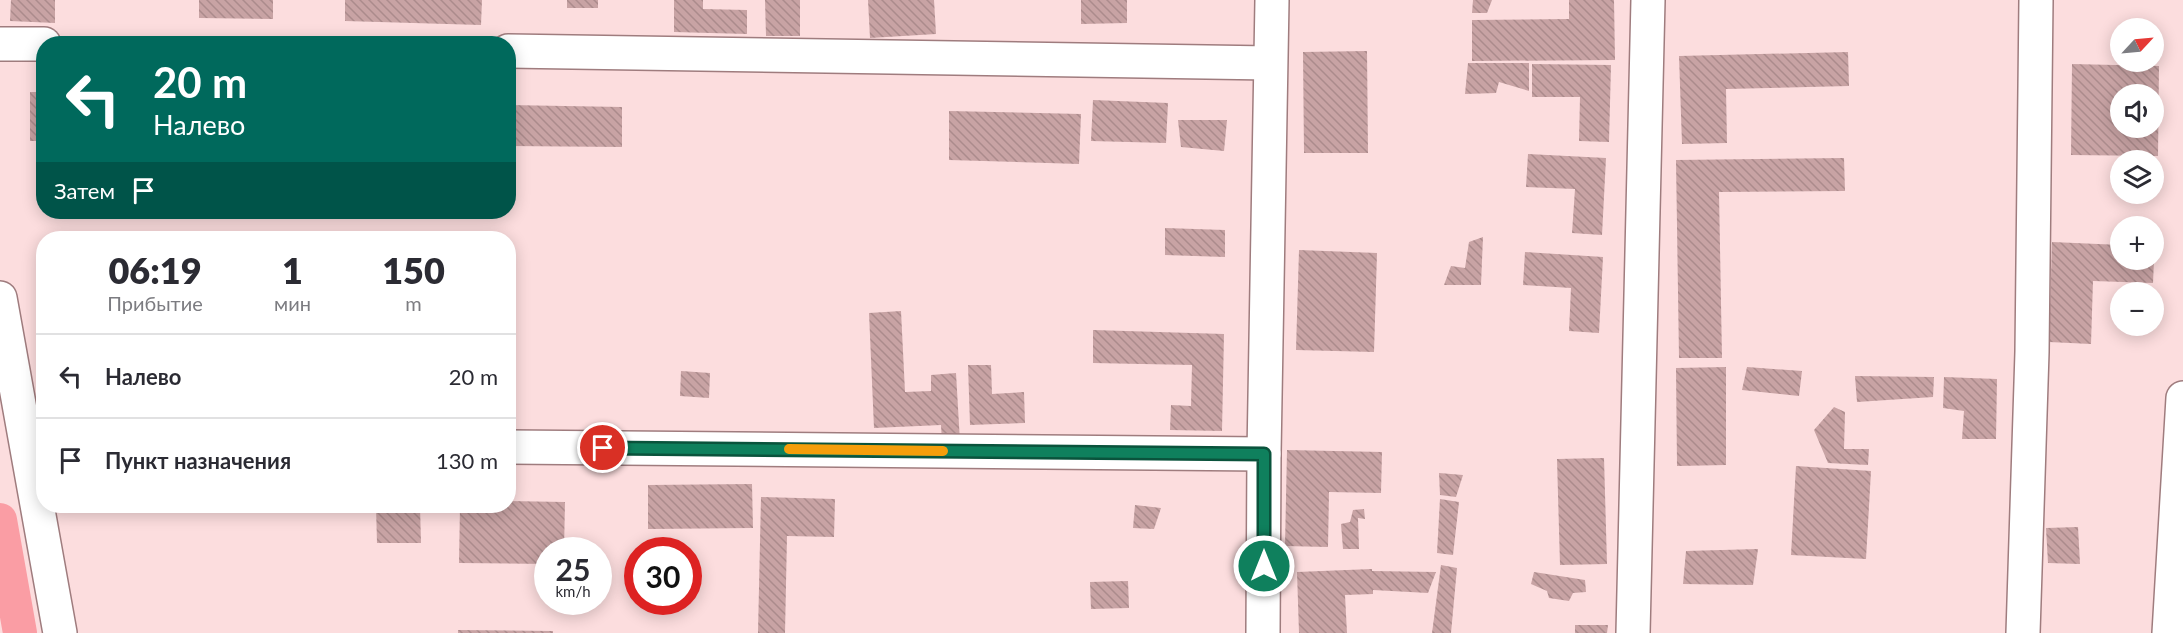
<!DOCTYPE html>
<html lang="ru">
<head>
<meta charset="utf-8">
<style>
  body { margin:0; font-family:Lato,sans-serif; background:#f2f2f3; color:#2b2b33; height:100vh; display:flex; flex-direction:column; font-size:22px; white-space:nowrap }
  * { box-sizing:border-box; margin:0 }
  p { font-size:20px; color:#7c7c81 }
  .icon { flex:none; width:33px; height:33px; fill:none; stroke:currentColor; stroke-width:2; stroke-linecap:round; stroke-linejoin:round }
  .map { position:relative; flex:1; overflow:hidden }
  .drawer { position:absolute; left:36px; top:231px; width:480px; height:282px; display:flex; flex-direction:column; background:#fff; border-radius:24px; box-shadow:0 3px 15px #0003 }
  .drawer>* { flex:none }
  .banner { position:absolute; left:36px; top:36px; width:480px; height:183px; border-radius:24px; box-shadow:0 3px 15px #0003; background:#00695c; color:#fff; overflow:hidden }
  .needle { width:39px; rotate:64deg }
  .tools { position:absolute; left:2110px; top:18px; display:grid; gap:12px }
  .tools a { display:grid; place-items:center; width:54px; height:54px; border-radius:50%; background:#fff; box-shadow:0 3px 15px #0003; font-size:30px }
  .speed { position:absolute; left:534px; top:537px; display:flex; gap:12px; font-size:30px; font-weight:700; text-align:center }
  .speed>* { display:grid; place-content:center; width:78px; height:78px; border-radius:50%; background:#fff; box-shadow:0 3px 15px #0003; line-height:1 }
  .speed small { font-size:15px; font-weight:400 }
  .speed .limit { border:9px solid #d22; background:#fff; color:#111 }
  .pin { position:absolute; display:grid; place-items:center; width:51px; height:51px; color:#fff; margin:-26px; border:3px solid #fff; border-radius:50%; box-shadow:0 2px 6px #0007 }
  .me { position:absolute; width:66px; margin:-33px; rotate:0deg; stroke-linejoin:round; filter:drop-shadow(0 0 4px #0008) }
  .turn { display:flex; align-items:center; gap:21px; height:126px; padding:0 18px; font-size:27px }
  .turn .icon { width:78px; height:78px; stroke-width:2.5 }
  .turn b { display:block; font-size:42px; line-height:51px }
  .then { display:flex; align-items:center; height:57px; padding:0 18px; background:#0003; gap:12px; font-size:22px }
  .eta { display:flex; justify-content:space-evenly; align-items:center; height:102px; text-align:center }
  .eta b { font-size:36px; font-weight:800; line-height:42px }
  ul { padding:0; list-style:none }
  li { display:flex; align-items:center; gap:18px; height:84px; padding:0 18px; border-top:2px solid #e1e1e2 }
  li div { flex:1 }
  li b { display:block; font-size:22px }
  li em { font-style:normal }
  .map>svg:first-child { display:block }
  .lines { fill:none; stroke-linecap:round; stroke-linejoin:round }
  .canal { stroke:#fa9da4; stroke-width:34 }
  .building { fill:url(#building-back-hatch); fill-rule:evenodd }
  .minor-casing { stroke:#9f7c7e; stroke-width:36 }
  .tertiary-casing { stroke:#9f7c7e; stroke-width:36 }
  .minor { stroke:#fff; stroke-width:33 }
  .tertiary { stroke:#fff; stroke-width:33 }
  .route-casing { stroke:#0a533c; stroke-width:15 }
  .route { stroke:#0f805d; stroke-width:10 }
  .slow { stroke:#f59e0b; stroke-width:10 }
</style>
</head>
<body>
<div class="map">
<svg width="2183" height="633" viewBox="0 0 2183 633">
  <defs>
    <pattern id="building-back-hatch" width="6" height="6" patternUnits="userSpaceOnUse" patternTransform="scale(1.5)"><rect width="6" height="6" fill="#c8a3a4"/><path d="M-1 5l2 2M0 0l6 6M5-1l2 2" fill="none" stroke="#ab8b8c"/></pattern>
  </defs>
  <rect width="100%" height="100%" fill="#fcddde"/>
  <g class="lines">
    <!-- canal -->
    <path class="canal" d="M0 520 20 633"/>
  </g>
  <!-- building -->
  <g class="building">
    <path d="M11 0H55V23L10 21Z"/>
    <path d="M199 0H273V19L199 18Z"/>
    <path d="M345 0H482L481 25 345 21Z"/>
    <rect x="567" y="0" width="31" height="8"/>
    <path d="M674 0H703V9L747 10V34L674 32Z"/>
    <path d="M765 0H800V36H766Z"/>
    <path d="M868 0H934L936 34 870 38Z"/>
    <path d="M1081 0H1127V23L1081 24Z"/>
    <path d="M1473 0H1492L1487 13H1472Z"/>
    <path d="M1569 0H1614L1615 60 1472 61V20L1569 19Z"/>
    <path d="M1367 51 1368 153H1304L1303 52Z"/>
    <path d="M1848 52 1849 86 1726 89 1727 143 1682 144 1679 56Z"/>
    <path d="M1468 63H1529V91L1499 82 1496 93 1465 94Z"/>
    <path d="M1532 64 1611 65 1609 142 1579 141 1580 97H1532Z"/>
    <path d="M2072 64 2159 66 2158 156 2071 155ZM2121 94H2154V128H2121Z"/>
    <rect x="30" y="92" width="14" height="49"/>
    <path d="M1093 100 1168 103 1166 143 1091 141Z"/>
    <path d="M508 105 622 107V147L508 146Z"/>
    <path d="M949 111 1081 114 1079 164 949 160Z"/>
    <path d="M1178 120H1227L1224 151 1181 147Z"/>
    <path d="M1528 154 1606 158 1602 235 1572 233 1575 189 1526 187Z"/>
    <path d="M1844 158 1845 191 1719 192 1722 358H1679L1676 160Z"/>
    <path d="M1165 228 1225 230V257L1165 255Z"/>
    <path d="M1483 237 1481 285H1444L1451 266 1465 268 1469 242Z"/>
    <path d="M2052 242 2121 245V260H2154L2153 283 2093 281 2091 344 2049 342Z"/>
    <path d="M1299 250 1377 253 1374 352 1296 350Z"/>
    <path d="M1525 252 1603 257 1599 333 1569 331 1571 288 1523 285Z"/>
    <path d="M901 311 905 392 931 391V375L956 373 960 442H942L941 425 874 428 869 313Z"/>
    <path d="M1093 330 1224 334 1222 431 1170 430 1171 405 1191 406 1192 365 1093 363Z"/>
    <path d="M968 365H991L992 394 1024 392 1025 423 970 425Z"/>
    <path d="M1726 367V465L1677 466 1676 368Z"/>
    <path d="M1747 367 1802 371 1799 396 1742 390Z"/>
    <path d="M681 371 710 373 709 398 680 396Z"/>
    <path d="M1855 376 1934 377 1933 397 1857 402Z"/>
    <path d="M1944 377 1997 379 1996 439H1962L1964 411 1943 408Z"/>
    <path d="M1834 407 1845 412 1844 449H1869L1868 465 1828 463 1814 430Z"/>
    <path d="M1287 450 1382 452 1381 493 1329 492 1328 547 1285 546Z"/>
    <path d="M1604 458 1607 564 1560 565 1557 459Z"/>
    <path d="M1796 466 1871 471 1866 559 1791 555Z"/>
    <path d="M1439 473 1463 475 1456 497 1440 495Z"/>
    <path d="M752 484 753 528 648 529V485Z"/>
    <path d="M761 497 835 499 834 537 787 536 785 633H758Z"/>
    <path d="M1440 499 1459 502 1453 555 1437 553Z"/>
    <path d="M508 501 565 502 564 550H548V564L459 563 460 506H508Z"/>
    <path d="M1135 505 1161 508 1154 529 1133 528Z"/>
    <path d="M376 506H420L421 543H377Z"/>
    <path d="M1364 509 1365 519 1358 518 1359 549H1343L1341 524 1350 522 1353 510Z"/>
    <path d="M2078 527 2080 564 2048 563 2046 528Z"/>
    <path d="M1758 549 1753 585 1683 584 1686 551Z"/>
    <path d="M1441 565 1457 568 1451 633H1432Z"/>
    <path d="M1372 569V571L1436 572 1428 593 1373 590V594L1345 595 1347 633H1299L1297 572Z"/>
    <path d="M1534 572 1585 580 1586 592 1573 593 1569 601 1549 598 1547 591 1531 584Z"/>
    <path d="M1128 581 1129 608 1091 609 1090 582Z"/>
    <path d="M1575 625H1608L1607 633H1575Z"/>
    <path d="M458 630 553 631V633H458Z"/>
  </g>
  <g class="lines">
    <defs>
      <g id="minor">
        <path d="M0 44H44"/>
        <path d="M508 51 1270 63"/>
        <path d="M0 298 60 633"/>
        <path d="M508 447 1264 454"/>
        <path d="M1263 633 1264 454 1272 0"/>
        <path d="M1633 633 1648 0"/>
        <path d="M2023 633 2032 352 2036 0"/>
      </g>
      <path id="tertiary" d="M2169 633 2183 398"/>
    </defs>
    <!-- minor casing -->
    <use href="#minor" class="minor-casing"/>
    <!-- tertiary casing -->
    <use href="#tertiary" class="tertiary-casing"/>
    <!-- minor -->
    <use href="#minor" class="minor"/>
    <!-- tertiary -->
    <use href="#tertiary" class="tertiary"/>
  </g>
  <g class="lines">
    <defs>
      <path id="route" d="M603 448 1264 454V566"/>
    </defs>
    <!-- route casing -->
    <use href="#route" class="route-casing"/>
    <!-- route -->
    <use href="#route" class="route"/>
    <!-- slow -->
    <path class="slow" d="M789 449 943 451"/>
  </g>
</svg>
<div class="tools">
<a><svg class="needle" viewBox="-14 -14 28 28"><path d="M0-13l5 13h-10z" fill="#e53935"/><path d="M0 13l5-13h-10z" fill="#7c7c81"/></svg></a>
<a><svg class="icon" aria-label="sound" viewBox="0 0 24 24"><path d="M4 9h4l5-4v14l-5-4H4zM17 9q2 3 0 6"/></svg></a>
<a><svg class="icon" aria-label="layers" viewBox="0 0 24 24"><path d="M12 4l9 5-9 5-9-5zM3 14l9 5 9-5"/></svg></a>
<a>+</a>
<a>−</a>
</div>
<div class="speed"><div>25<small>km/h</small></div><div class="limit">30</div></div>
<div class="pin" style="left:603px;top:448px;background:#d93025"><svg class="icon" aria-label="arrive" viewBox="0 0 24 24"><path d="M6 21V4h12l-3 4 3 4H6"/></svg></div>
<svg class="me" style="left:1264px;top:566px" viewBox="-20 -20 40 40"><circle r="17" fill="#0f805d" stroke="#fff" stroke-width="3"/><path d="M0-11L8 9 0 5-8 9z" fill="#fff"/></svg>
<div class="banner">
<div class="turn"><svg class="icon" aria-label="left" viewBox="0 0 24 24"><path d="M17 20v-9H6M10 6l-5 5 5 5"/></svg><div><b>20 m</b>Налево</div></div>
<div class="then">Затем<svg class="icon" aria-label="arrive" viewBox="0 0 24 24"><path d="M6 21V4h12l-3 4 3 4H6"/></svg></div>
</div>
<section class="drawer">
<div class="eta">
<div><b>06:19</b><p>Прибытие</p></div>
<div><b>1</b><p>мин</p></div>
<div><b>150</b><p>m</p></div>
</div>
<ul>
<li><svg class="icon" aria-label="left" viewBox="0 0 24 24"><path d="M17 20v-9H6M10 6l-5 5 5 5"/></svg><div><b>Налево</b></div><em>20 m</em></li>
<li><svg class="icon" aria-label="arrive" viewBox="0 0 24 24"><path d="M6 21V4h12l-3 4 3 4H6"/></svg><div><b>Пункт назначения</b></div><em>130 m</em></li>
</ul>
</section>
</div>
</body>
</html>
